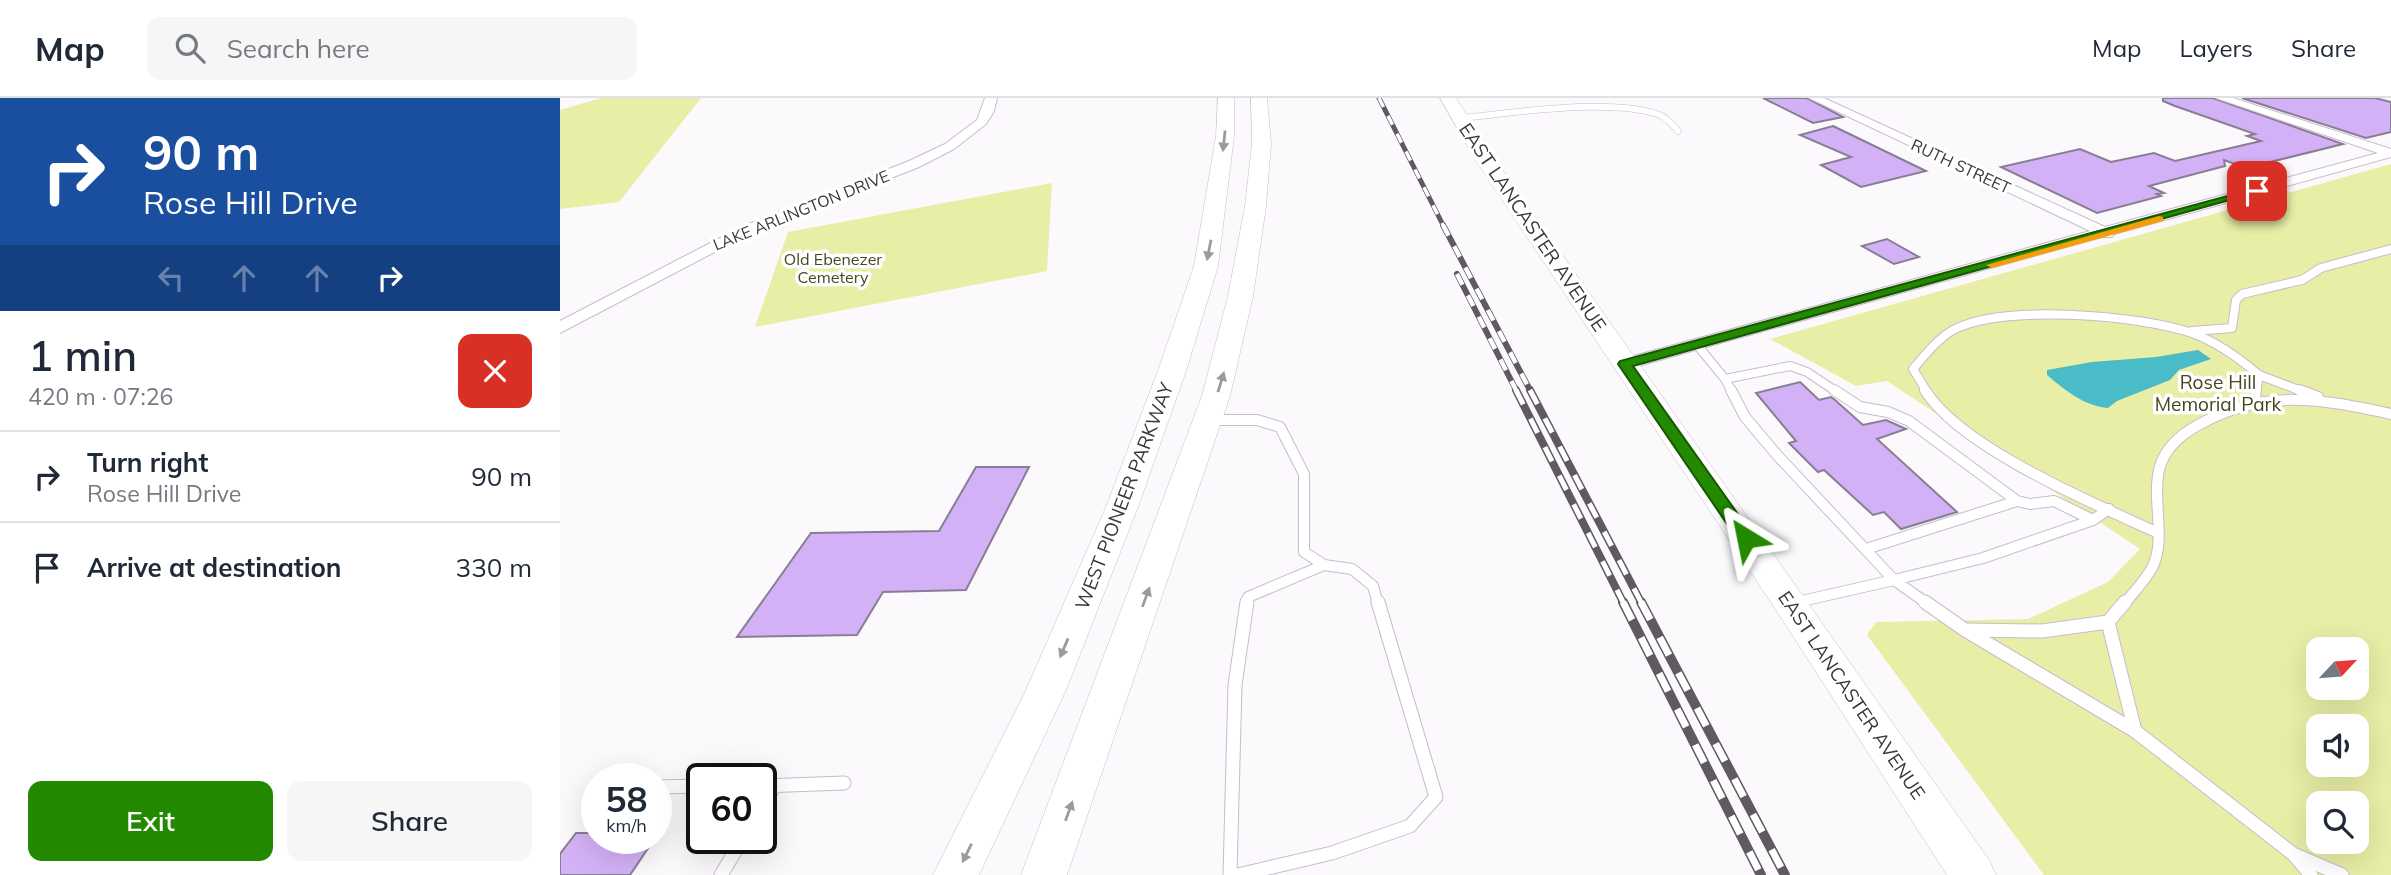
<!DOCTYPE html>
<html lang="en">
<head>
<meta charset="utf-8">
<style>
  body { margin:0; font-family:Mulish,sans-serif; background:#f6f6f7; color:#1f2937; height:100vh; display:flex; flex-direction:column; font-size:26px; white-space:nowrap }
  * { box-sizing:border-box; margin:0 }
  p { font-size:23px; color:#747a83 }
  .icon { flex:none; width:38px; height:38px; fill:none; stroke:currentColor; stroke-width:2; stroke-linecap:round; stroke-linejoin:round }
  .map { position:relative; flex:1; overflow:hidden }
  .panel { display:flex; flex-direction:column; background:#fff; width:560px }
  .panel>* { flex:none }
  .guide { background:#1a4fa0; color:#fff; overflow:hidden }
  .needle { width:46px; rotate:64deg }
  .buttons { position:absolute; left:1746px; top:539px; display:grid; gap:14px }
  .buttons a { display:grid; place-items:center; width:63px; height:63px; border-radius:14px; background:#fff; box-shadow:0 7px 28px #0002; font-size:35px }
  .speed { position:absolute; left:21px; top:665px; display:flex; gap:14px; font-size:35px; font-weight:700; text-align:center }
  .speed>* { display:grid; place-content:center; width:91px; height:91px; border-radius:50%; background:#fff; box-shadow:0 7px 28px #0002; line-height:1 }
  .speed small { font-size:18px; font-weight:400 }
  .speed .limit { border:4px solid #111; border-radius:10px; background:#fff; color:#111 }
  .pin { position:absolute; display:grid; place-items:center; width:60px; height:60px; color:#fff; margin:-30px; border-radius:14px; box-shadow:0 4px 10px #0006 }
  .me { position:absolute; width:77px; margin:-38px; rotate:325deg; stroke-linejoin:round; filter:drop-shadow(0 0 5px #0008) }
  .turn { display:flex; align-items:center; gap:24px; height:147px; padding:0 28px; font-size:32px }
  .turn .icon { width:91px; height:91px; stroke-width:2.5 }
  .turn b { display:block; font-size:49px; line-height:60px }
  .lanes { display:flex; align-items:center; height:66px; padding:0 28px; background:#0003; justify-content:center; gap:35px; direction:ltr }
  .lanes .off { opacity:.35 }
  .round { display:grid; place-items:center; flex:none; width:74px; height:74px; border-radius:14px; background:#f6f6f7 }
  .summary { display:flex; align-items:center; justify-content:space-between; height:119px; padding:0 28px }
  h1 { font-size:42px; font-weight:600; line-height:52px }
  .primary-button { display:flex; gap:14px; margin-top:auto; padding:14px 28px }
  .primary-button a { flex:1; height:80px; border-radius:14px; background:#228900; color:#fff; font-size:28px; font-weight:600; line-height:80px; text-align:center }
  .primary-button a+a { background:#f6f6f7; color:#1f2937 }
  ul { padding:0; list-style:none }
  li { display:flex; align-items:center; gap:21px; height:91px; padding:0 28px; border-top:2px solid #e0e1e3 }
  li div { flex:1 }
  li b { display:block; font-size:26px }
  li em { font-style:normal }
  header { display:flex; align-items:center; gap:42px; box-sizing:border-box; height:98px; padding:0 35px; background:#fff; border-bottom:2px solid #e0e1e3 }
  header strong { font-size:33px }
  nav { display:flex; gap:38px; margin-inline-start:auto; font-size:24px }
  .search { width:490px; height:63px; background:#f6f6f7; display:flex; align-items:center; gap:18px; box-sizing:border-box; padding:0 24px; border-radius:14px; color:#747a83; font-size:26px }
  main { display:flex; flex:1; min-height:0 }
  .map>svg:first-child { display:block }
  .green { fill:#e8eea6; fill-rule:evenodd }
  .water { fill:#4abcc7 }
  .building { fill:#d3b1f6; stroke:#887e93; stroke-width:2 }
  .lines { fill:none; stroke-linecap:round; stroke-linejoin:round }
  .service-far3-casing { stroke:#c9bace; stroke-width:7 }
  .service-far2-casing { stroke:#c9bace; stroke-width:10 }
  .service-far1-casing { stroke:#c9bace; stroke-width:12 }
  .service-casing { stroke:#c9bace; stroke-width:15 }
  .minor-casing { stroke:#c9bace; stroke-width:2 }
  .primary-casing { stroke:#c9bace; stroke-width:1 }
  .service-far3 { stroke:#fff; stroke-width:6 }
  .service-far2 { stroke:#fff; stroke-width:8 }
  .service-far1 { stroke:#fff; stroke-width:10 }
  .service { stroke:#fff; stroke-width:13 }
  .minor { fill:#fff; fill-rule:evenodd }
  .primary { fill:#fff; fill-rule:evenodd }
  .rail-far3-casing { stroke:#5f5a61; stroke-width:5 }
  .rail-far2-casing { stroke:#5f5a61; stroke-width:6 }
  .rail-far1-casing { stroke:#5f5a61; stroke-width:8 }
  .rail-casing { stroke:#5f5a61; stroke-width:10 }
  .rail-far3 { stroke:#fff; stroke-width:3.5; stroke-dasharray:10; stroke-linecap:butt }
  .rail-far2 { stroke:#fff; stroke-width:4.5; stroke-dasharray:12; stroke-linecap:butt }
  .rail-far1 { stroke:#fff; stroke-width:5; stroke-dasharray:16; stroke-linecap:butt }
  .rail { stroke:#fff; stroke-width:7; stroke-dasharray:20; stroke-linecap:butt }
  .oneway { fill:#9d9a9e }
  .route { fill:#228900; stroke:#165900; stroke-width:2 }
  .slow { fill:#f59e0b }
  .labels { text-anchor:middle; stroke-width:7; stroke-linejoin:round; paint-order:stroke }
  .far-street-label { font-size:16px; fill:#3b353d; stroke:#fff }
  .far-park-label { font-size:16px; fill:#46481d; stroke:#fff }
  .street-label { font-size:19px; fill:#3b353d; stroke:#fff }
  .park-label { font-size:19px; fill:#46481d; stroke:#fff }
</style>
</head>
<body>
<header>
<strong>Map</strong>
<div class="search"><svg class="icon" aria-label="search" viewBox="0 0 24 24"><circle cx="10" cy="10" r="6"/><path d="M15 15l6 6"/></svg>Search here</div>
<nav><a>Map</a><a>Layers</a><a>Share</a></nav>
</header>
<main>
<section class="panel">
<div class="guide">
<div class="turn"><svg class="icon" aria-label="right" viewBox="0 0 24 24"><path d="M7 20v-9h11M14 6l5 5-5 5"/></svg><div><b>90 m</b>Rose Hill Drive</div></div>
<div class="lanes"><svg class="icon off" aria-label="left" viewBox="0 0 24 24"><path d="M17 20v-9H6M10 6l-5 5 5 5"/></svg><svg class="icon off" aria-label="ahead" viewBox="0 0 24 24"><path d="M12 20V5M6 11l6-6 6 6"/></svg><svg class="icon off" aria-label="ahead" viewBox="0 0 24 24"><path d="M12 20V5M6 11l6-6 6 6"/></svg><svg class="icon" aria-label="right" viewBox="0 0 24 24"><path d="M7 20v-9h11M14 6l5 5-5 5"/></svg></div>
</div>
<div class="summary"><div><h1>1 min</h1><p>420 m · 07:26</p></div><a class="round" style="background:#d93025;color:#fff"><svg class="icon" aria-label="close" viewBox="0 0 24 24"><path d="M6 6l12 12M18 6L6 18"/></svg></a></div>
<ul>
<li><svg class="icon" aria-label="right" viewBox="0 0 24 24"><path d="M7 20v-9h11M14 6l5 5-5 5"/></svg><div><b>Turn right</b><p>Rose Hill Drive</p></div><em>90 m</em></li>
<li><svg class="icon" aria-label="arrive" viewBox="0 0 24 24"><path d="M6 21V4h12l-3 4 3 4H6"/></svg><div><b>Arrive at destination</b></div><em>330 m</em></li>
</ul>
<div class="primary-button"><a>Exit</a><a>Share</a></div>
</section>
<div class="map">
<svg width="1831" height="777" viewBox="0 0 1831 777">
  <rect width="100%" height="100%" fill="#fcf9fd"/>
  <!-- green -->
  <g class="green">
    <path d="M41 0H141L59 104 0 111V12Z"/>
    <path d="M1831 66V777H1484L1307 537 1316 524 1468 521 1548 484 1580 451 1327 283 1296 288 1210 241ZM1759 551H1797V590H1759ZM1759 628H1797V667H1759ZM1759 705H1797V744H1759Z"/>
    <path d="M492 85 487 173 195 229 228 134Z"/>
  </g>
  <!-- water -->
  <path class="water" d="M1638 252 1651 261 1619 272 1610 282 1557 303 1548 310C1524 308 1505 292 1487 277V272L1532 264 1596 259Z"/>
  <!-- building -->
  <g class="building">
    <path d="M1203 0H1247L1283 19 1253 25Z"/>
    <path d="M1603 0H1653L1783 46 1686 70 1664 62 1665 68 1589 88 1604 95 1597 96 1601 98 1537 115 1441 69 1520 51 1551 64 1594 55 1615 63 1701 43 1687 38 1695 36 1615 8 1603 3Z"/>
    <path d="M1682 0H1815L1831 4V34L1806 40Z"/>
    <path d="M1273 28 1366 73 1301 89 1261 67 1291 59 1240 37Z"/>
    <path d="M1327 141 1359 159 1334 166 1302 148Z"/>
    <path d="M1240 284 1259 302 1271 299 1275 302 1303 327 1326 322 1346 331 1317 341 1397 414 1341 431 1324 414 1313 417 1264 372 1258 374 1229 345 1236 343 1196 295Z"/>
    <path d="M416 369H469L406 492 323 494 297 537 177 539 251 435 379 433Z"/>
    <path d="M16 735H37V740H95L70 777H0V756Z"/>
  </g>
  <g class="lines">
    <defs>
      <path id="service-far3" d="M900 20C955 15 1045 0 1097 16 1106 19 1112 26 1118 33"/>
      <g id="service-far2">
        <path d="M1632 233 1672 230 1676 202 1682 196 1742 182 1761 170 1831 151"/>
        <path d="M1137 247 1165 281 1172 294"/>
        <path d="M1699 277 1744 294"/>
        <path d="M1165 281 1230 268 1247 274 1277 294"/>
        <path d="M1367 294 1353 271C1365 257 1379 239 1395 231 1446 206 1578 217 1632 235 1657 244 1679 260 1699 277L1696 294"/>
      </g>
      <g id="service-far1">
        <path d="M1171 292 1185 319 1217 357 1334 482 1423 460 1533 422"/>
        <path d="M1274 292 1300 309 1328 314 1349 323 1457 403 1470 406 1494 403 1533 422 1549 411"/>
        <path d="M1365 292C1399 349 1535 406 1596 434"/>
        <path d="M1739 292 1758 299"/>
        <path d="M1695 301 1696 292"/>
        <path d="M649 322H697L720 329 744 376V454L764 467 792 471 813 488 818 506"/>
        <path d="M1306 451 1457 403"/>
        <path d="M1233 505 1334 482 1368 506"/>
        <path d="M687 506 688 499 764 467"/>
        <path d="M1564 506C1574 494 1586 482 1593 468 1606 439 1592 403 1599 372 1604 350 1621 336 1640 326 1705 290 1762 301 1831 316"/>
      </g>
      <g id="service">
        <path d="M1365 504 1405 532 1575 633 1733 756 1782 777"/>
        <path d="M1233 505 1238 504"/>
        <path d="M1548 524 1575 633"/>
        <path d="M1408 532 1482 533 1548 524 1565 504"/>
        <path d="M201 688 284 685"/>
        <path d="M96 689 142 688"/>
        <path d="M201 711 215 687"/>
        <path d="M1735 758 1751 777"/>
        <path d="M161 777 183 740"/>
        <path d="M670 777 675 587 687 504"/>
        <path d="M678 777 772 755 850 728 876 699 818 504"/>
      </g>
      <g id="minor">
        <path d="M425 0H437L434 13 426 26 394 51 359 69 191 135 0 235V223L181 129 349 63 385 46 417 22Z"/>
        <path d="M1249 0H1264L1545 129 1818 55 1656 0H1673L1831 51V59L1554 136 1552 139H1542L1071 270H1059L1056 266 1059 262 1530 133Z"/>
      </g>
      <g id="primary">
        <path d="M658 0H674V38L658 168 627 270 578 409 506 592 419 777H373L466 592 546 409 599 270 634 168 656 38Z"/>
        <path d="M691 0H707L711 46 706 108 693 198 670 298 507 777H461L642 298 668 198 685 108 692 46Z"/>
        <path d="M880 0H896L934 60 1429 762 1436 777H1387L1218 515 915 61Z"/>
      </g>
    </defs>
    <!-- service-far3 casing -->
    <use href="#service-far3" class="service-far3-casing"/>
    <!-- service-far2 casing -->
    <use href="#service-far2" class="service-far2-casing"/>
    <!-- service-far1 casing -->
    <use href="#service-far1" class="service-far1-casing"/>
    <!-- service casing -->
    <use href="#service" class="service-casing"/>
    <!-- minor casing -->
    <use href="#minor" class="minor-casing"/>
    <!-- primary casing -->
    <use href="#primary" class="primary-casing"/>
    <!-- service-far3 -->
    <use href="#service-far3" class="service-far3"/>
    <!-- service-far2 -->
    <use href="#service-far2" class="service-far2"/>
    <!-- service-far1 -->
    <use href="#service-far1" class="service-far1"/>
    <!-- service -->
    <use href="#service" class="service"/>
    <!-- minor -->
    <use href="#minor" class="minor"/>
    <!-- primary -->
    <use href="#primary" class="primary"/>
    <defs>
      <path id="rail-far3" d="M819 0 884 129"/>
      <g id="rail-far2">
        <path d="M883 127 971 294"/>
        <path d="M897 176 957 294"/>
      </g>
      <g id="rail-far1">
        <path d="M956 292 1064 506"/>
        <path d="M970 292 1082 506"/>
      </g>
      <g id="rail">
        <path d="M1063 504 1201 777"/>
        <path d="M1081 504 1225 777"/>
      </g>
    </defs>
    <!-- rail-far3 casing -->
    <use href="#rail-far3" class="rail-far3-casing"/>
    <!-- rail-far2 casing -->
    <use href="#rail-far2" class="rail-far2-casing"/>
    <!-- rail-far1 casing -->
    <use href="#rail-far1" class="rail-far1-casing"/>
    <!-- rail casing -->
    <use href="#rail" class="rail-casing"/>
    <!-- rail-far3 -->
    <use href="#rail-far3" class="rail-far3"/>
    <!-- rail-far2 -->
    <use href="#rail-far2" class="rail-far2"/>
    <!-- rail-far1 -->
    <use href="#rail-far1" class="rail-far1"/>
    <!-- rail -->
    <use href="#rail" class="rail"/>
  </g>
  <!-- one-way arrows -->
  <defs><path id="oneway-solid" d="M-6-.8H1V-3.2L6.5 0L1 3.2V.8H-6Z" transform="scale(1.75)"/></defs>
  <g class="oneway">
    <use href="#oneway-solid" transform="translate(664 43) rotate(96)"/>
    <use href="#oneway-solid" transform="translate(649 152) rotate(101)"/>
    <use href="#oneway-solid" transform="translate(661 284) rotate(-73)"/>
    <use href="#oneway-solid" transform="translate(586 499) rotate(-70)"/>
    <use href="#oneway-solid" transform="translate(504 550) rotate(113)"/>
    <use href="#oneway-solid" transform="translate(509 713) rotate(-70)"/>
    <use href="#oneway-solid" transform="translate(407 755) rotate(116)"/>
  </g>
  <!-- route -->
  <path class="route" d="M1693 91 1702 93 1073 268 1192 436 1194 440 1186 446 1180 445 1058 266 1060 263Z"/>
  <!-- slow -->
  <path class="slow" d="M1599 118 1603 119V123L1432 170 1426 167Z"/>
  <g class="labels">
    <!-- far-street labels -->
    <g class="far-street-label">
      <text transform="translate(1401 68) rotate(25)" y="6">RUTH STREET</text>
      <text transform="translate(241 112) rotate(-22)" y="6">LAKE ARLINGTON DRIVE</text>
    </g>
    <!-- far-park labels -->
    <g class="far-park-label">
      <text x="273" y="167">Old Ebenezer<tspan x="273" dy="18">Cemetery</tspan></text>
    </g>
    <!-- street labels -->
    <g class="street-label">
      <text transform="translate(973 129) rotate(56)" y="7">EAST LANCASTER AVENUE</text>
      <text transform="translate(564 398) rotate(-69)" y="7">WEST PIONEER PARKWAY</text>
      <text transform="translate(1292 597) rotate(56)" y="7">EAST LANCASTER AVENUE</text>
    </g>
    <!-- park labels -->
    <g class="park-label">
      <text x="1658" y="291">Rose Hill<tspan x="1658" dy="22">Memorial Park</tspan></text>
    </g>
  </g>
</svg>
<div class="buttons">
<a><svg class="needle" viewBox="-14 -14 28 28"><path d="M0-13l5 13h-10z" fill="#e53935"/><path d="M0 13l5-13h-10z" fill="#747a83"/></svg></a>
<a><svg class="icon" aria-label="sound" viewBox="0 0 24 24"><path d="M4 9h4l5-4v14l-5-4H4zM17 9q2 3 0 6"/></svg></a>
<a><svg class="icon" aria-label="search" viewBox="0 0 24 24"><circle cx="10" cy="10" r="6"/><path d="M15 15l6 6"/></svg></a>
</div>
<div class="speed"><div>58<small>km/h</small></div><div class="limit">60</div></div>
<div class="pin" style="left:1697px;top:93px;background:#d93025"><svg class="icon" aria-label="arrive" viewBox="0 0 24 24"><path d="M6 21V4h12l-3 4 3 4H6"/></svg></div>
<svg class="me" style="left:1186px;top:440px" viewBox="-20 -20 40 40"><path d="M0-17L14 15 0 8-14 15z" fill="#228900" stroke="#fff" stroke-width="4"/></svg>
</div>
</main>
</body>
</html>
